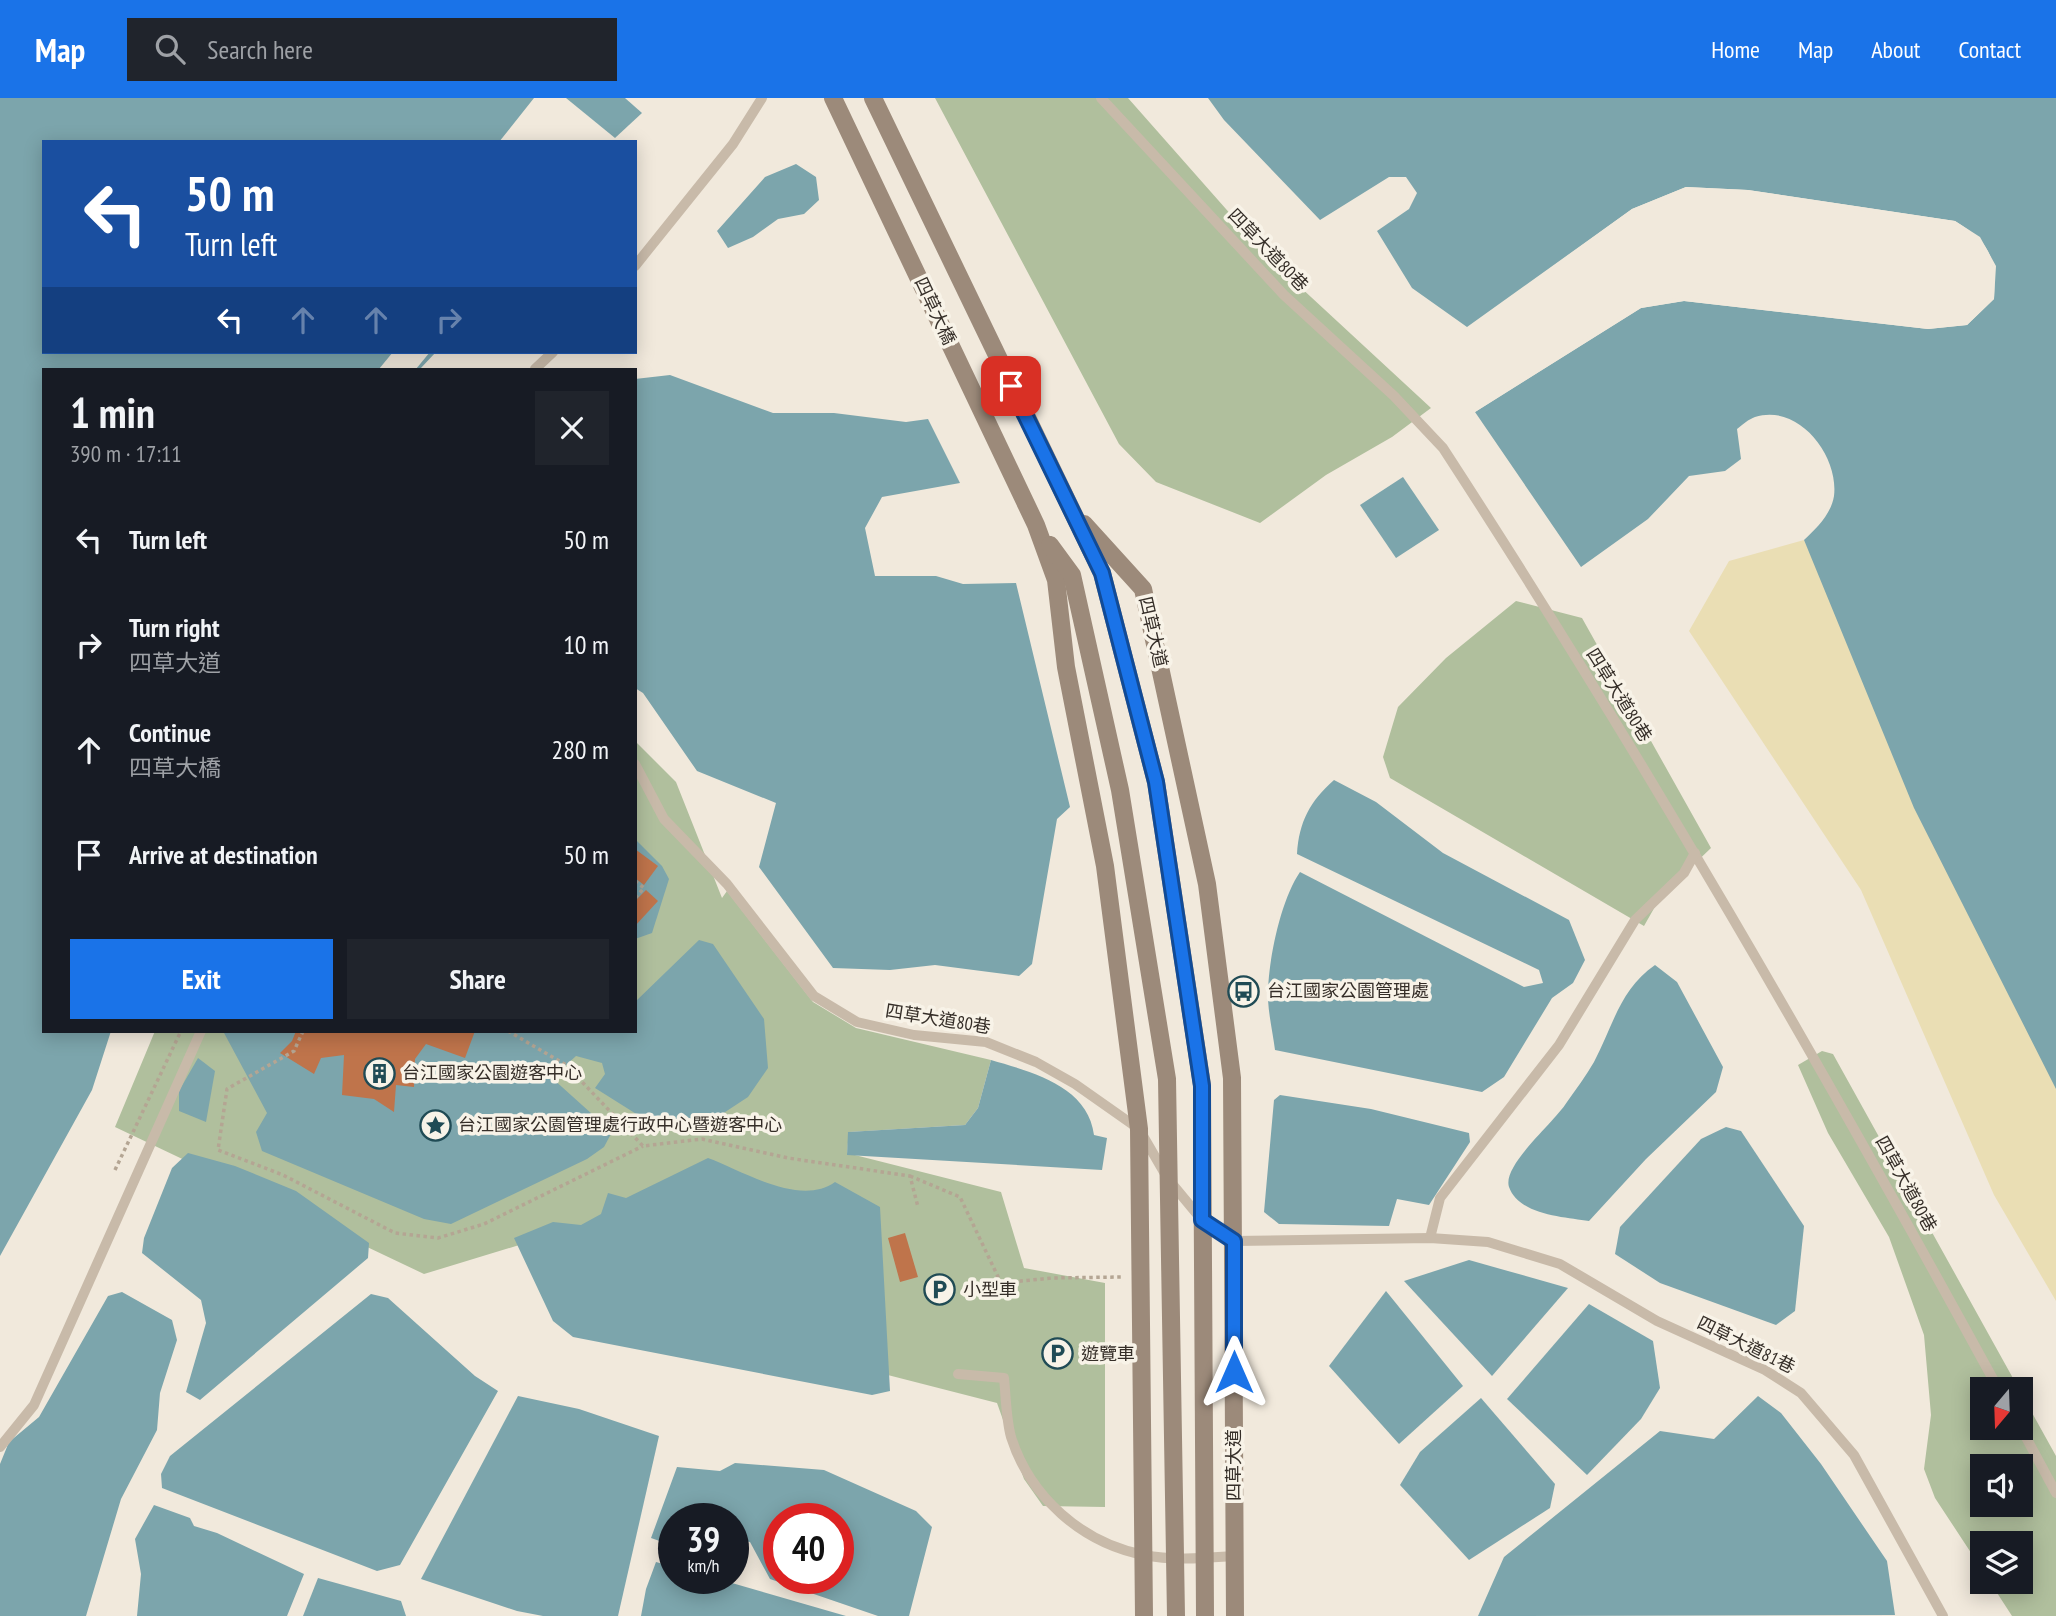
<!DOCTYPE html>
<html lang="en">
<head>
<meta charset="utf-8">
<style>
  body { margin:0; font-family:"PT Sans Narrow","Noto Sans TC",sans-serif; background:#20242c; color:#f1f3f6; height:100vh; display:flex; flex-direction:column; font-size:26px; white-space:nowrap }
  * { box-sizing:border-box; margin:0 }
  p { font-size:23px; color:#9ea1a6 }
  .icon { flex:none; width:38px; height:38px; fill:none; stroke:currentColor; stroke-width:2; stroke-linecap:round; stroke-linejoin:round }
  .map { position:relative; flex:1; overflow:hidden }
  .sheet { position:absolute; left:42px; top:270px; width:595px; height:665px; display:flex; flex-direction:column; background:#171b24; border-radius:0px; box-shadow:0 4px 18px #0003 }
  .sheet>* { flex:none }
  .banner { position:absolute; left:42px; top:42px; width:595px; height:214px; border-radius:0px; box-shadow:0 4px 18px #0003; background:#1a4fa0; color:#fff; overflow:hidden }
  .needle { width:46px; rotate:199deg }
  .controls { position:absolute; left:1970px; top:1279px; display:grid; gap:14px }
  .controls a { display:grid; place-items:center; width:63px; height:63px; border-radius:0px; background:#171b24; box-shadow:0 4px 18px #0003; font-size:35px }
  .speed { position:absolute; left:658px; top:1405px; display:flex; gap:14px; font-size:35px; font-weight:700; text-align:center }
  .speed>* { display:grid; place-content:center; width:91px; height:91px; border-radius:50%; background:#171b24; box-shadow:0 4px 18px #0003; line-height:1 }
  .speed small { font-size:18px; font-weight:400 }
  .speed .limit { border:10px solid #d22; background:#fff; color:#111 }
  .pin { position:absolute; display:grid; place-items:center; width:60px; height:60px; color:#fff; margin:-30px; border-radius:14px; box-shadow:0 4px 10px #0006 }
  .me { position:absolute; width:77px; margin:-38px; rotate:0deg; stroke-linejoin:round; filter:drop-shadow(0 0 5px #0008) }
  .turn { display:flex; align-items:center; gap:24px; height:147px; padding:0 28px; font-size:32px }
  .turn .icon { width:91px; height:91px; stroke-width:2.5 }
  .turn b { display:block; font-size:49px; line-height:60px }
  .lanes { display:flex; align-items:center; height:66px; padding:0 28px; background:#0003; justify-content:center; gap:35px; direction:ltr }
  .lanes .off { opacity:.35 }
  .round { display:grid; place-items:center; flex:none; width:74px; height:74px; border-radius:0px; background:#20242c }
  .overview { display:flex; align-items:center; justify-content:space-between; height:119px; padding:0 28px }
  h1 { font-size:42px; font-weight:700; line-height:52px }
  .cta { display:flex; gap:14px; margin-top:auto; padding:14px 28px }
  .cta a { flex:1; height:80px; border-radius:0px; background:#1a73e8; color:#fff; font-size:28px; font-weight:700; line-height:80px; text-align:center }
  .cta a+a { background:#20242c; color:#f1f3f6 }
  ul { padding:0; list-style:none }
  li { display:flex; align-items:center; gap:21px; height:105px; padding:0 28px }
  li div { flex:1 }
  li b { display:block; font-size:26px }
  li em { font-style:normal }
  header { display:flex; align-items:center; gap:42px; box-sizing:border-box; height:98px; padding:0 35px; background:#1a73e8; color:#fff }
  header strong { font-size:33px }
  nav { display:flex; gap:38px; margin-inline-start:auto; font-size:24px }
  .search { width:490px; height:63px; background:#20242c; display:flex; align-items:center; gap:18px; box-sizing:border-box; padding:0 24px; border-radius:0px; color:#9ea1a6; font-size:26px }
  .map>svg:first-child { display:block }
  .green { fill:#b0bf9d; fill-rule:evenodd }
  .sand { fill:#eadeb4 }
  .water { fill:#7ca5ac; fill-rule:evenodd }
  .pier { fill:#f1e9dc }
  .building { fill:#bf744b }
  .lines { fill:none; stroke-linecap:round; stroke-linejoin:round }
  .path { stroke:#b4a593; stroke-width:3.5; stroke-dasharray:3.5 3.5; stroke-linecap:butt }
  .lane { stroke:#c8baa9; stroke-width:10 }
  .secondary { stroke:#9c8a7a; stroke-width:18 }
  .route-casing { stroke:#114b97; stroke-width:18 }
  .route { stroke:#1a73e8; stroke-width:12 }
  .labels { text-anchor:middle; stroke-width:7; stroke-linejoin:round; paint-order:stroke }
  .street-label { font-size:18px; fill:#352e28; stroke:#f8f3e8 }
  .poi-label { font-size:18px; fill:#352e28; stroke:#f8f3e8; text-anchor:start }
</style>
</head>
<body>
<header>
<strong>Map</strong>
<div class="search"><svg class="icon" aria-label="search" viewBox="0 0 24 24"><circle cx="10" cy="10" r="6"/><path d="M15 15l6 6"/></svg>Search here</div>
<nav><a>Home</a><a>Map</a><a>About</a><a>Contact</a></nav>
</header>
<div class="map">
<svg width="2056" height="1518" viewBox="0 0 2056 1518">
  <rect width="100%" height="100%" fill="#f1e9dc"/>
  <!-- green -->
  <g class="green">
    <path d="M935 0H1128L1271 162 1431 310 1392 339 1326 377 1260 425 1156 384 1119 346Z"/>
    <path d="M1516 503 1582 520 1711 750 1661 798 1644 828 1390 680 1383 659 1398 609 1446 560Z"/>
    <path d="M635 643 676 684 722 800 727 793 813 904 856 930 991 962 978 1010 965 1027 849 1034 847 1055 1001 1094 1024 1170 1105 1185V1409L1043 1408 1024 1381 997 1305 693 1227 529 1144 424 1176 115 1029 155 933H635Z"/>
    <path d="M1822 953 1833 956 2019 1291 1983 1292V1330H2021V1295L2056 1358V1518H2012L1990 1484H2021V1446H1983V1473L1935 1400 1924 1371 1931 1317 1924 1237 1889 1139 1828 1035 1798 967ZM1983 1368H2021V1407H1983Z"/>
  </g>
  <!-- sand -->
  <path class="sand" d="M1804 442 2056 975V1203L1994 1097 1861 792 1689 533 1729 463Z"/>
  <!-- water -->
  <g class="water">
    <path d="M0 0H534L499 44H44V254H436L420 271H44V933H111L92 992 0 1158Z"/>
    <path d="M566 0H625L642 15 615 40Z"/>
    <path d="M1208 0H2056V991L1914 710 1804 442C1817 430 1831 416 1834 398 1839 357 1798 305 1755 319 1749 321 1742 327 1737 331L1741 361 1725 373 1689 378 1648 421 1581 469 1475 314 1641 210 1684 203 1928 231 1967 227 1994 201C1996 159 1991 145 1955 123L1748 92 1686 89 1632 111 1467 229 1412 190 1377 133 1409 111 1417 95 1406 79H1389L1320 122 1224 22Z"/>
    <path d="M796 66 816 79 819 102 804 116 778 121 753 139 728 150 717 133 765 79Z"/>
    <path d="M670 277 773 315H834L906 324 928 321 960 385 882 399 865 430 875 478H936L963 486 1016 485 1070 709 1057 721 1032 866 1019 878 935 867 890 872 833 870 759 769 776 705 697 673 643 595 635 590V281Z"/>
    <path d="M1403 379 1439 432 1396 460 1360 407Z"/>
    <path d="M1334 682 1376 704 1443 755 1569 822 1585 862 1573 885 1552 900 1504 979 1482 994 1275 952C1273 936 1269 919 1268 902 1267 867 1280 803 1300 774L1524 889 1543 885 1539 872 1297 756C1299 724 1310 703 1334 682Z"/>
    <path d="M635 741 662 768 669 781 652 835 635 841Z"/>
    <path d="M699 842 713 846 764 921 768 970 748 999 716 1020 657 1029 595 990 605 976 602 965 576 958 552 980 612 1034 604 1049 587 1061 451 1126 424 1121 262 1053 256 1034 267 1015 223 933H635V904Z"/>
    <path d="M1655 867 1677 884 1723 969 1716 994 1646 1061 1589 1123C1564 1119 1519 1117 1509 1089 1502 1067 1554 1025 1567 1004 1576 991 1586 978 1594 964 1613 928 1620 891 1655 867Z"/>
    <path d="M198 960 215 973 206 1024 179 1013V993Z"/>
    <path d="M991 962C1032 974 1088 988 1094 1037L1107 1040 1102 1072 847 1057 848 1034 965 1027 978 1010Z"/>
    <path d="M1280 997 1371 1011 1469 1035 1470 1044 1429 1107 1397 1101 1389 1128 1279 1126 1264 1114 1274 1002Z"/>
    <path d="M1726 1029 1741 1033 1804 1128 1795 1213 1776 1227 1660 1185 1615 1156 1620 1129 1701 1041Z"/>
    <path d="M188 1055 235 1068 296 1093 369 1145 368 1160 200 1302 186 1294 206 1225 201 1202 142 1155 144 1140 172 1070Z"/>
    <path d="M708 1060C743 1073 800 1109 835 1084L880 1109 890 1293 872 1297 573 1239 553 1223 514 1140 553 1124 581 1127 601 1116 608 1095 626 1100Z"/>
    <path d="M1469 1162 1568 1190 1492 1278 1404 1183Z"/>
    <path d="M1386 1193 1463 1288 1399 1346 1329 1268Z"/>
    <path d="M122 1194 172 1222 177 1242 160 1295 157 1332 121 1401 86 1518H0V1366L9 1344 39 1319 108 1198Z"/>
    <path d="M371 1196 388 1200 475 1278 498 1293 400 1467 377 1473 162 1390 161 1376 170 1358Z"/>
    <path d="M1589 1206 1653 1243 1660 1290 1641 1321 1587 1377 1507 1301Z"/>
    <path d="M518 1298 579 1311 659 1338 618 1518H543L517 1513 421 1481Z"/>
    <path d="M1758 1298 1781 1315 1821 1366 1887 1463 1895 1517 1478 1518 1504 1459 1660 1333 1714 1341Z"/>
    <path d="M1481 1300 1555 1386 1550 1410 1469 1462 1400 1387 1420 1354Z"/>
    <path d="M735 1365 824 1372 916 1413 932 1429 909 1518H878L770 1481 750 1444 733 1441V1421H674V1448L651 1440 677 1369 720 1373ZM779 1421H838V1480H779Z"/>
    <path d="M154 1407 190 1420 194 1428 217 1435 304 1476 287 1518H137L141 1476 135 1441Z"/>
    <path d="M656 1464 674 1469V1480L718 1481 846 1518H641L646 1491Z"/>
    <path d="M318 1480 401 1503 406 1518H303Z"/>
  </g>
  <!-- pier -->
  <g class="pier">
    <path d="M1686 89 1748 92 1955 123 1980 139 1996 168 1994 201 1967 227 1928 231 1684 203 1641 210 1475 314 1474 310 1640 206 1685 199 1928 228 1966 223 1991 199 1993 169 1978 141 1954 126 1748 96 1686 93 1634 114 1465 232 1632 111Z"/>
    <path d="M393 254H430L416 271H379Z"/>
  </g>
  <!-- building -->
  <g class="building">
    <path d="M635 751 658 768 644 787 635 780Z"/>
    <path d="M646 792 658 803 635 828V803Z"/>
    <path d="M296 933H475L465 960 426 946 415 961 414 989 396 987 394 1014 374 1001 342 997 344 957 321 960 314 976 280 955 292 943Z"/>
    <path d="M905 1135 918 1179 900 1184 888 1140Z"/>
  </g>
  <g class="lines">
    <!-- path -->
    <g class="path">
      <path d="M635 783 644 790 635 800"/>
      <path d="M303 933 294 953 227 991 218 1052 283 1077 395 1135 438 1140 484 1126 643 1048"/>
      <path d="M508 933 566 967 643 1048 702 1041 788 1060 910 1078 918 1109"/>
      <path d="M115 1072 181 933"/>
      <path d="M910 1078 960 1099 1001 1185 1052 1180 1122 1179"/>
    </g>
    <!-- lane -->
    <g class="lane">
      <path d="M1101 0 1284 197 1394 298 1443 350C1642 656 1824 972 1999 1292"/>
      <path d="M635 168 733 46 762 0"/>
      <path d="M535 271 553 254"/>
      <path d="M635 666 664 721 727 786 814 898 857 924 914 937 986 944 1036 964 1075 986 1139 1031 1168 1081 1202 1122 1234 1143 1430 1140 1488 1144 1560 1166 1657 1223 1765 1272 1801 1295 1854 1357 1943 1518"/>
      <path d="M1430 1140 1440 1100 1559 947 1635 822 1684 775 1695 755"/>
      <path d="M958 1276 1004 1280C1006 1299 1006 1321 1011 1339 1030 1399 1082 1445 1144 1457 1173 1463 1205 1460 1234 1458"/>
      <path d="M2021 1330 2056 1395"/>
      <path d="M0 1349 34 1307 201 933"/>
    </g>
    <!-- secondary -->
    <g class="secondary">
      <path d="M833 0 1036 427 1056 482 1066 569 1105 768 1139 1031 1144 1518"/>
      <path d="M873 0 1102 475 1156 684 1202 987 1205 1518"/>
      <path d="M1084 426 1143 491 1207 786 1232 980 1235 1518"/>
      <path d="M1050 447 1072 477 1120 692 1167 981 1176 1518"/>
    </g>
  </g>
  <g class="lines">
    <defs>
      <path id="route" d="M1011 288 1102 475 1156 684 1202 988V1122L1234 1143V1274"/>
    </defs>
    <!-- route casing -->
    <use href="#route" class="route-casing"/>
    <!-- route -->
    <use href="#route" class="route"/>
  </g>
  <!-- icons -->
  <defs>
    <symbol id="bus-ring" viewBox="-11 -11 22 22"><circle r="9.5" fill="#f8f3e8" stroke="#204b55" stroke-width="1.5"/><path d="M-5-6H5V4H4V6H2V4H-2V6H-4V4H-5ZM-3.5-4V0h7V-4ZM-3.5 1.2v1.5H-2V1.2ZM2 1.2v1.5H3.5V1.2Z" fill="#204b55"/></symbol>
    <symbol id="building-ring" viewBox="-11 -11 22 22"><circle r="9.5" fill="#f8f3e8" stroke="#204b55" stroke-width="1.5"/><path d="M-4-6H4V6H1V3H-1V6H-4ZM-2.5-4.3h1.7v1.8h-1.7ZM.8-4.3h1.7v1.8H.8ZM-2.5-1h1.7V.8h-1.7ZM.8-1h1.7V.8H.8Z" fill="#204b55"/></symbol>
    <symbol id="sight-ring" viewBox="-11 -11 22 22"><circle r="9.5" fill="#f8f3e8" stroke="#204b55" stroke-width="1.5"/><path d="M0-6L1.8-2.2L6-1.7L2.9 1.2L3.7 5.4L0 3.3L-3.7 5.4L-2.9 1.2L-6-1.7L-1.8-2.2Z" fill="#204b55"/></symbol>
    <symbol id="parking-ring" viewBox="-11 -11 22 22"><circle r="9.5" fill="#f8f3e8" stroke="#204b55" stroke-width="1.5"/><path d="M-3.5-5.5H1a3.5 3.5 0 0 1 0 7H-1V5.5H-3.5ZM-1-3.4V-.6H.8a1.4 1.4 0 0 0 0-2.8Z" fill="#204b55"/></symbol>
  </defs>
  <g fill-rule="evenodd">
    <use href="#bus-ring" x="1226" y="876" width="35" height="35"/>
    <use href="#building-ring" x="362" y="958" width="35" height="35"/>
    <use href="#sight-ring" x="418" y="1010" width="35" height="35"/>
    <use href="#parking-ring" x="922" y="1174" width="35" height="35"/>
    <use href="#parking-ring" x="1040" y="1238" width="35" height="35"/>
  </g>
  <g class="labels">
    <!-- street labels -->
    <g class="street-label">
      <text transform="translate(1268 152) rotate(46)" y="6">四草大道80巷</text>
      <text transform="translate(935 213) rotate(65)" y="6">四草大橋</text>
      <text transform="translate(1153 534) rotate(77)" y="6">四草大道</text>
      <text transform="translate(1619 597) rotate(58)" y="6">四草大道80巷</text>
      <text transform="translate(938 921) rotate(9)" y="6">四草大道80巷</text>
      <text transform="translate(1906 1086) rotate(61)" y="6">四草大道80巷</text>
      <text transform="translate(1746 1247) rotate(26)" y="6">四草大道81巷</text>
      <text transform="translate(1234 1367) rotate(-90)" y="6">四草大道</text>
    </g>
    <!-- poi labels -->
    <g class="poi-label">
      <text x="1267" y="899">台江國家公園管理處</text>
      <text x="402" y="981">台江國家公園遊客中心</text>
      <text x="458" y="1033">台江國家公園管理處行政中心暨遊客中心</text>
      <text x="963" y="1198">小型車</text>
      <text x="1081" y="1262">遊覽車</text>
    </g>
  </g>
</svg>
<div class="controls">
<a><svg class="needle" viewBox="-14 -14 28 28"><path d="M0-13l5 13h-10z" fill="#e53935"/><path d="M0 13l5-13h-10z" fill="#9ea1a6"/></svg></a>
<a><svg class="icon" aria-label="sound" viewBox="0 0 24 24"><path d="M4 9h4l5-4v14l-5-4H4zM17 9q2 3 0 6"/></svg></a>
<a><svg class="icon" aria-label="layers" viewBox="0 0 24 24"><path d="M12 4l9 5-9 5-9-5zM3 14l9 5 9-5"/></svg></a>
</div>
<div class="speed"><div>39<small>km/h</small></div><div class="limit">40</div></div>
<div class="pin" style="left:1011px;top:288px;background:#d93025"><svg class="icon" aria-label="arrive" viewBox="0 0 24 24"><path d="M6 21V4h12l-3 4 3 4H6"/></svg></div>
<svg class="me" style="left:1234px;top:1274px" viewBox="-20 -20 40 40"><path d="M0-17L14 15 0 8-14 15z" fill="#1a73e8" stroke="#fff" stroke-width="4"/></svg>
<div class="banner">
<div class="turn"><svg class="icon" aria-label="left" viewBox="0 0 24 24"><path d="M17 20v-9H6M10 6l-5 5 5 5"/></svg><div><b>50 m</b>Turn left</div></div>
<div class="lanes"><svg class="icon" aria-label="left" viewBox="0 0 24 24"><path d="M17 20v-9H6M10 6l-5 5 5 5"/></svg><svg class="icon off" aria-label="ahead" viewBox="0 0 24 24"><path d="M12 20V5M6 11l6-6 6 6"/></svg><svg class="icon off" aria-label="ahead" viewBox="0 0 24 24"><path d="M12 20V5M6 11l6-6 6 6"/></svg><svg class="icon off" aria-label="right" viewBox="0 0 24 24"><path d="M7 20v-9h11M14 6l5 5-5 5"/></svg></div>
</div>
<section class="sheet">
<div class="overview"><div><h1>1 min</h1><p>390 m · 17:11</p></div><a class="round"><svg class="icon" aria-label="close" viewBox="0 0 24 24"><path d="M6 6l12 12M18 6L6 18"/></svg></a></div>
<ul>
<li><svg class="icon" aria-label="left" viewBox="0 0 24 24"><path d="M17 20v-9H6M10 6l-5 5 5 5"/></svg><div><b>Turn left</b></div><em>50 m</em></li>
<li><svg class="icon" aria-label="right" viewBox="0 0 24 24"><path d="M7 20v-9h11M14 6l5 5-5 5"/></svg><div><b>Turn right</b><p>四草大道</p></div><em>10 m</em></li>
<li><svg class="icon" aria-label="ahead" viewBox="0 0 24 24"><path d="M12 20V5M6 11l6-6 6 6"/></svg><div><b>Continue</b><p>四草大橋</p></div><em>280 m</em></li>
<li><svg class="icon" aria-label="arrive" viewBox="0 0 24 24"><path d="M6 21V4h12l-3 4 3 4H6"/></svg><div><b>Arrive at destination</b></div><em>50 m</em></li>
</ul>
<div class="cta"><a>Exit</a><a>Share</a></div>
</section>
</div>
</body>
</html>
